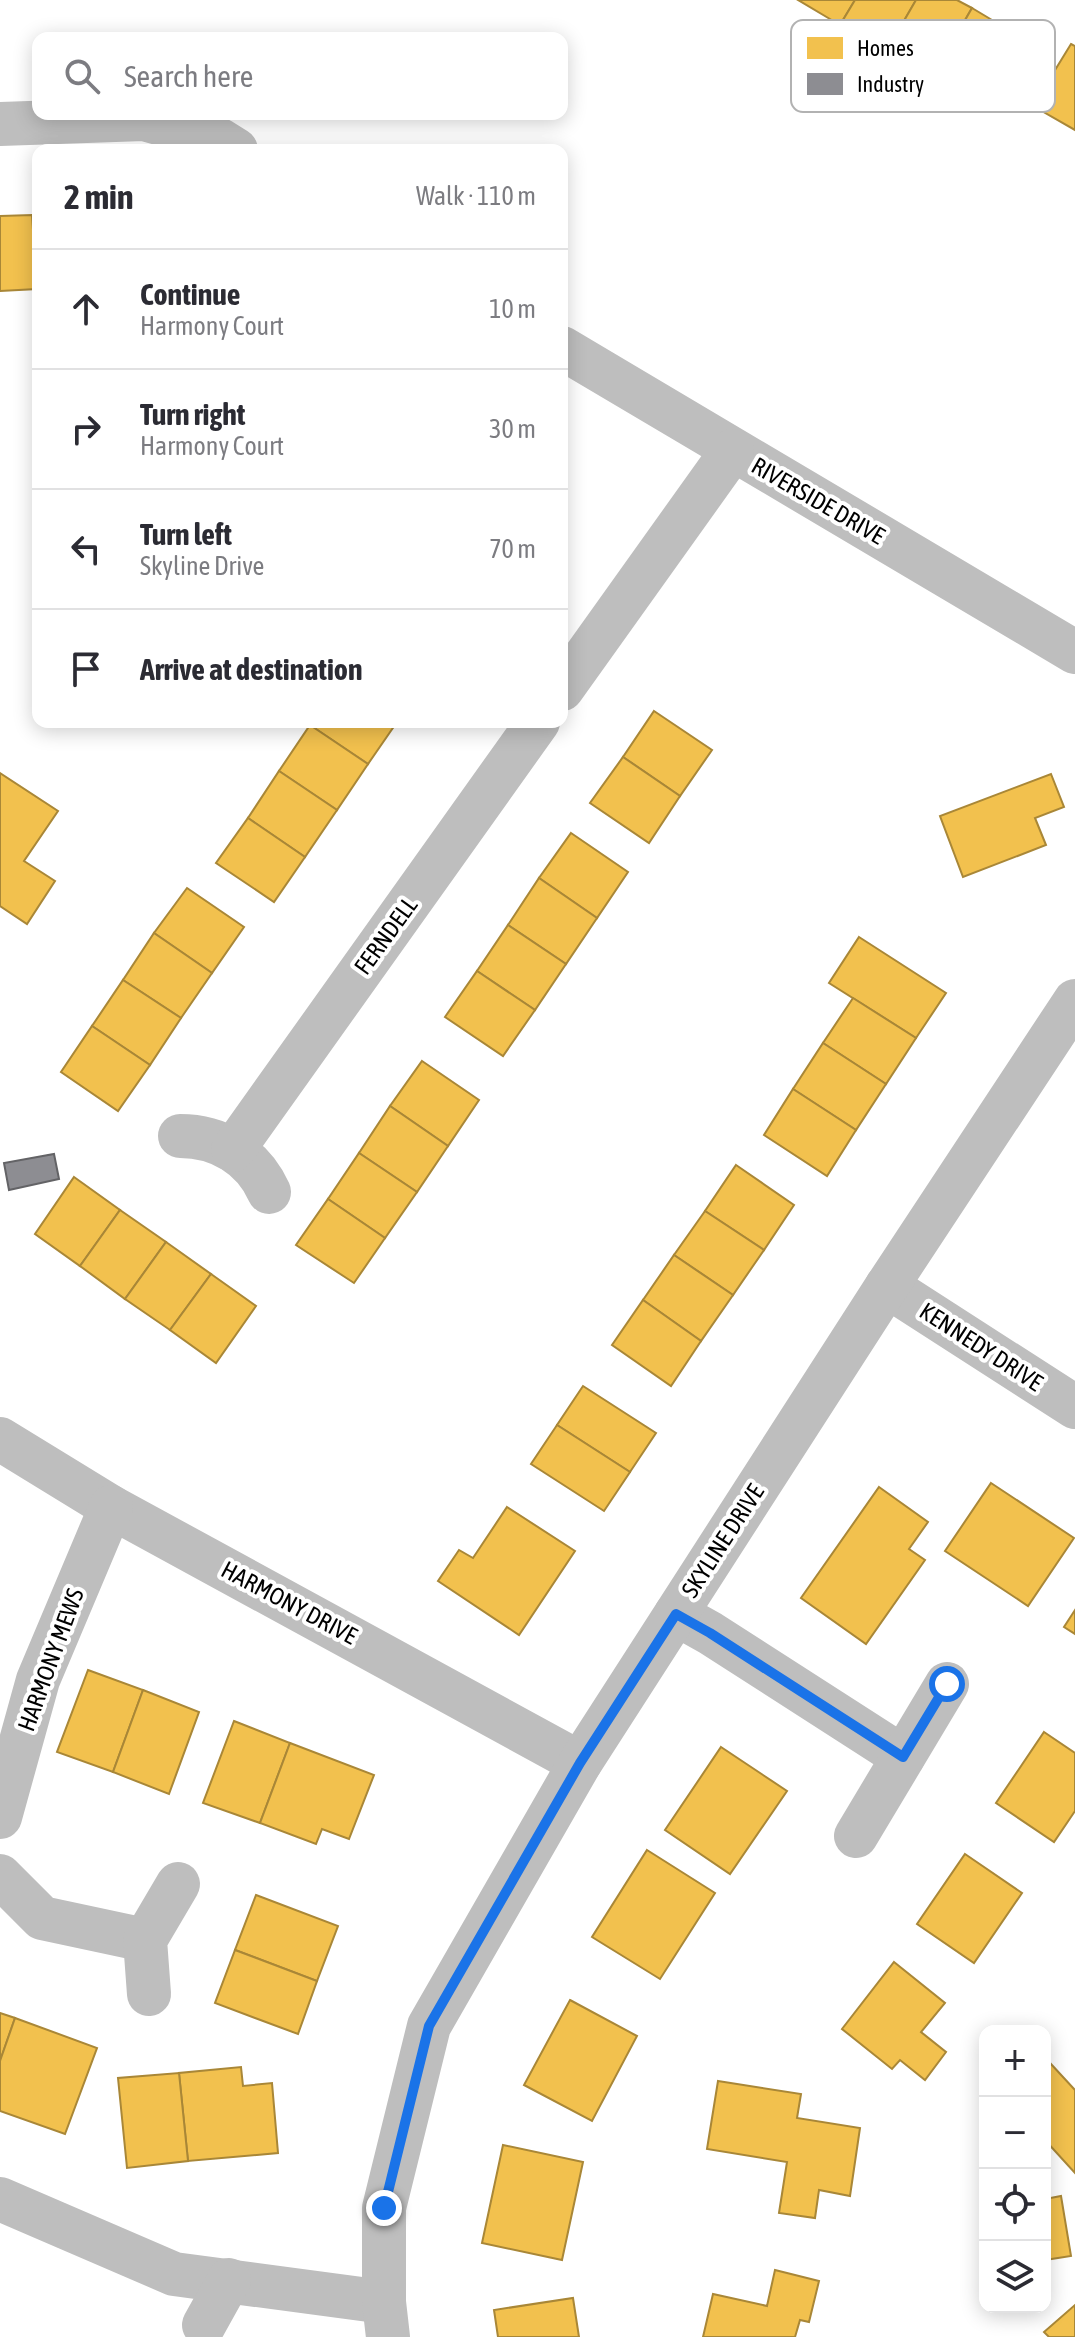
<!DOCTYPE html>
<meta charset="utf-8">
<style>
:root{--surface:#fff;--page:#f7f7f7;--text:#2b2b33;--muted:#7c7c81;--line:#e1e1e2}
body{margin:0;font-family:"Asap Condensed",sans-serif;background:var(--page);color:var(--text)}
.controls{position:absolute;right:24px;bottom:24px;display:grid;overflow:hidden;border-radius:16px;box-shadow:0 4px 20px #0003}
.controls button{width:72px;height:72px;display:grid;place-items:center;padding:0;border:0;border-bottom:2px solid var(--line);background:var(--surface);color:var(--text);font:40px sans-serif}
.stop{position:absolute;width:24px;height:24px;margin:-18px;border:6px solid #1a73e8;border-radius:50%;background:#fff}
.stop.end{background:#1a73e8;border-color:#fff;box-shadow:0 2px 8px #0008}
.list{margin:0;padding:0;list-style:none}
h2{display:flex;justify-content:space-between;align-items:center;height:104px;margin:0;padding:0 32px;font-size:34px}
h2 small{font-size:26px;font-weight:400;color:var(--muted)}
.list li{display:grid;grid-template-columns:52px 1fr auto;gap:24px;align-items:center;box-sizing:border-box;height:120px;padding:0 32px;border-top:2px solid var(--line)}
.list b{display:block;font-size:30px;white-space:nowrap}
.list p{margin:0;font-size:26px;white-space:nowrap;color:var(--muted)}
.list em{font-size:26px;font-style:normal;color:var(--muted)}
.icon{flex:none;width:44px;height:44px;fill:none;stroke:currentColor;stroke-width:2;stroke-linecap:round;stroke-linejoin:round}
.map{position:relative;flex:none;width:1075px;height:2337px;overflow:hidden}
.search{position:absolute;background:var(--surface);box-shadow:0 4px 20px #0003;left:32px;top:32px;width:536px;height:88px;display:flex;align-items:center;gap:20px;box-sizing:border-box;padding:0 28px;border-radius:16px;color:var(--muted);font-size:30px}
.panel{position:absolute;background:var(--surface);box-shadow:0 4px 20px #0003;left:32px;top:144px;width:536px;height:584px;border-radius:16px}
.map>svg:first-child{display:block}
</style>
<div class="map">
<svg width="1075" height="2337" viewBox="0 0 1075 2337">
<rect width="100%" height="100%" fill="#fff"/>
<g fill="#f2c14e" stroke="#a98737" stroke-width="2">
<path d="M 798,0 L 855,0 L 840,25 Z"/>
<path d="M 855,0 L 916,0 L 886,52 L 840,25 Z"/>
<path d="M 916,0 L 957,0 L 972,8 L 932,78 L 886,52 Z"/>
<path d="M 972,8 L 1017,35 L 977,105 L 932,78 Z"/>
<path d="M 1071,44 L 1075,46 L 1075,130 L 1033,106 Z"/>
<path d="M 38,214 L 38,288 L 37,289 L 32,215 Z"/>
<path d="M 32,215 L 37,289 L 0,291 L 0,216 Z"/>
<path d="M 654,711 L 712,750 L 680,796 L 623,757 Z"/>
<path d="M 312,722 L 397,722 L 368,764 L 310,725 Z"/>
<path d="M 310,725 L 368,764 L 337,810 L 279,771 Z"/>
<path d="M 623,757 L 680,796 L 649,843 L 590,803 Z"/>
<path d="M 279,771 L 337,810 L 305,857 L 248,818 Z"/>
<path d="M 0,773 L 58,811 L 24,861 L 55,881 L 27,924 L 0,906 Z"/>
<path d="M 1051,774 L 1064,807 L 1035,818 L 1046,845 L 963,877 L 940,816 Z"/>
<path d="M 248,818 L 305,857 L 274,902 L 216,863 Z"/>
<path d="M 571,833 L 628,872 L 597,918 L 539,878 Z"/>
<path d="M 539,878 L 597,918 L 566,964 L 508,925 Z"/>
<path d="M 187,888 L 244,927 L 212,973 L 154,933 Z"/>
<path d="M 508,925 L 566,964 L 535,1010 L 477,971 Z"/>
<path d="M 154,933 L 212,973 L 181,1018 L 123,980 Z"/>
<path d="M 859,937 L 946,993 L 916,1038 L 829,983 Z"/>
<path d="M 477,971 L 535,1010 L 503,1056 L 445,1017 Z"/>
<path d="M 123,980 L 181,1018 L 150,1065 L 92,1026 Z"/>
<path d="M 853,998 L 916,1038 L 886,1084 L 823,1043 Z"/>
<path d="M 92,1026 L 150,1065 L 118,1111 L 61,1072 Z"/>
<path d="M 823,1043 L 886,1084 L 856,1130 L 793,1089 Z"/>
<path d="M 422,1061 L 479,1100 L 448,1146 L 390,1106 Z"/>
<path d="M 793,1089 L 856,1130 L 827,1176 L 764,1135 Z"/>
<path d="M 390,1106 L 448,1146 L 417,1192 L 359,1153 Z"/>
<path d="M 359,1153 L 417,1192 L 385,1238 L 328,1199 Z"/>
<path d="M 736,1165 L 794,1205 L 764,1250 L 705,1211 Z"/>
<path d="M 74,1177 L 120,1210 L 80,1266 L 35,1234 Z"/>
<path d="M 328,1199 L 385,1238 L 354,1283 L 296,1245 Z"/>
<path d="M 120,1210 L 166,1242 L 125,1299 L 80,1266 Z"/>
<path d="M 705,1211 L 764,1250 L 733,1295 L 674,1255 Z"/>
<path d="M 166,1242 L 211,1274 L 170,1330 L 125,1299 Z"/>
<path d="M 674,1255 L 733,1295 L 701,1341 L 643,1300 Z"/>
<path d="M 211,1274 L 256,1306 L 216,1363 L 170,1330 Z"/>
<path d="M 643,1300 L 701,1341 L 671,1386 L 612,1345 Z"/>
<path d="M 583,1386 L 656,1433 L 630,1472 L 557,1425 Z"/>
<path d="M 557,1425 L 630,1472 L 604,1511 L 531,1464 Z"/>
<path d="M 991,1483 L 1074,1538 L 1028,1606 L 945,1551 Z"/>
<path d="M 879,1487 L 928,1522 L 909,1549 L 925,1560 L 866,1644 L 801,1598 Z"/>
<path d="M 507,1507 L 575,1551 L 519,1635 L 438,1581 L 459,1550 L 473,1558 Z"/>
<path d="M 1075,1610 L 1075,1634 L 1064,1627 Z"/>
<path d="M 88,1670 L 143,1690 L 113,1772 L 57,1752 Z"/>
<path d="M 143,1690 L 199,1712 L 169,1794 L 113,1772 Z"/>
<path d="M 234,1721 L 290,1743 L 260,1823 L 203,1803 Z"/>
<path d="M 1044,1732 L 1075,1753 L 1075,1811 L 1054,1842 L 996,1803 Z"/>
<path d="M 290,1743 L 374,1775 L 349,1839 L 322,1829 L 316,1844 L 260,1823 Z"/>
<path d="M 721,1747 L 787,1791 L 730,1874 L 665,1830 Z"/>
<path d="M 647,1850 L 715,1893 L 660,1979 L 592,1937 Z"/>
<path d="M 965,1854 L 1022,1893 L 974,1963 L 917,1924 Z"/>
<path d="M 256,1895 L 338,1926 L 317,1981 L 235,1950 Z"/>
<path d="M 235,1950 L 317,1981 L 298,2034 L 215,2003 Z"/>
<path d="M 894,1962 L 945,2003 L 921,2032 L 946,2052 L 925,2080 L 900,2060 L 892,2069 L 842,2029 Z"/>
<path d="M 570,2000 L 637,2036 L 592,2121 L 524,2085 Z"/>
<path d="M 0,2013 L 15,2018 L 0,2061 Z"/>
<path d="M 15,2018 L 97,2048 L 65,2134 L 0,2111 L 0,2061 Z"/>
<path d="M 1051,2064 L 1075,2090 L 1075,2173 L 1045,2140 L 1045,2069 Z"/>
<path d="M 241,2067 L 243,2086 L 272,2083 L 278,2153 L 188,2161 L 179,2073 Z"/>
<path d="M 179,2073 L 188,2161 L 127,2168 L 118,2078 Z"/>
<path d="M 718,2081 L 801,2094 L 797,2118 L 860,2128 L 850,2196 L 819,2190 L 815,2218 L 779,2213 L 787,2162 L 707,2149 Z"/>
<path d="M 503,2145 L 583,2162 L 562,2260 L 482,2243 Z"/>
<path d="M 1061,2196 L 1071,2256 L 1045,2260 L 1045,2199 Z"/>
<path d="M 775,2270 L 819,2281 L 809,2322 L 800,2320 L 795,2337 L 703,2337 L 713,2294 L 767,2306 Z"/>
<path d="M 573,2298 L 579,2337 L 498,2337 L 494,2310 Z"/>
<path d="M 1075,2305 L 1075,2337 L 1049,2337 L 1044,2332 Z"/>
</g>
<path fill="#8d8d92" stroke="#636366" stroke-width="2" d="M 54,1154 L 59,1179 L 9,1190 L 4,1163 Z"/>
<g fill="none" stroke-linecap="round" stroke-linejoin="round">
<g stroke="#bebebe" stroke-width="44">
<path d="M 0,124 L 144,119 L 220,140 L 236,150"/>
<path d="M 562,348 L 1075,652"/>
<path d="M 562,689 L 732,451"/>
<path d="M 180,1136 C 219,1136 253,1156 269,1192"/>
<path d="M 233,1150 L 538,722"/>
<path d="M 887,1286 L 1075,1407"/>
<path d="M 0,1439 L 111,1507 L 580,1763"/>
<path d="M 676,1614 L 710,1633 L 903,1757"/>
<path d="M 0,1817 L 38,1680 L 111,1507"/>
<path d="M 856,1836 L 947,1684"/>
<path d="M 0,1876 L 42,1918 L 145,1940"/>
<path d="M 149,1994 L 145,1940 L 178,1884"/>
<path d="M 0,2199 L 174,2274 L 384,2302"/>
<path d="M 204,2325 L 229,2280"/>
<path d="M 388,2337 L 384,2302 L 384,2208 L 429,2026 L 580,1763 L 887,1286 L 1075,1001"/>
</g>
</g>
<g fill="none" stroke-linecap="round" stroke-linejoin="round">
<path stroke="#1a73e8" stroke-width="10" d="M 384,2208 L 429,2026 L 580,1763 L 676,1614 L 710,1633 L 903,1757 L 947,1684"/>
</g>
<g text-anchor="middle" stroke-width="8" stroke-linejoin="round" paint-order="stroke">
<g font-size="24" fill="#000" stroke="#fff">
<text transform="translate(818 501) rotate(30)" y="8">RIVERSIDE DRIVE</text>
<text transform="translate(386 936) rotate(-54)" y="8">FERNDELL</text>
<text transform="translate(981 1347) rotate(33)" y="8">KENNEDY DRIVE</text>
<text transform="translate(723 1541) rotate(-57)" y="8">SKYLINE DRIVE</text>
<text transform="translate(289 1603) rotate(28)" y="8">HARMONY DRIVE</text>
<text transform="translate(51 1660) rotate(-70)" y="8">HARMONY MEWS</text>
</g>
</g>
<rect x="791" y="20" width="264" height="92" rx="12" fill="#fff" stroke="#b2b2b2" stroke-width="2"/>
<rect x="807" y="37" width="36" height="22" fill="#f2c14e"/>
<rect x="807" y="73" width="36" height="22" fill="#8d8d92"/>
<g font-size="22" fill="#000">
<text x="857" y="56">Homes</text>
<text x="857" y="92">Industry</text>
</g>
</svg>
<div class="controls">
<button>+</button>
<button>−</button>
<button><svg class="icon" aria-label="locate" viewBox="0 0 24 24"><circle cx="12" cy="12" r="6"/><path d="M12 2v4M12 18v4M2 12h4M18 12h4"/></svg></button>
<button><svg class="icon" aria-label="layers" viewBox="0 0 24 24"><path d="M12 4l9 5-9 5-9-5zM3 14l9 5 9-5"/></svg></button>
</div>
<div class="stop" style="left:947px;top:1684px"></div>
<div class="stop end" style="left:384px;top:2208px"></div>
<div class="search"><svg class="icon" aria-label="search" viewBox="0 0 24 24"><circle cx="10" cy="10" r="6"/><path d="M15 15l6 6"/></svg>Search here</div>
<section class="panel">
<h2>2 min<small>Walk · 110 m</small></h2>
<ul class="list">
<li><svg class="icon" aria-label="ahead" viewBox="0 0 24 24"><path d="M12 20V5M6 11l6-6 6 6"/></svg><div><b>Continue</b><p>Harmony Court</p></div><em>10 m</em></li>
<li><svg class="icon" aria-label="right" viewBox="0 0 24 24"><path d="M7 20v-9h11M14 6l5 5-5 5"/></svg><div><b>Turn right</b><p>Harmony Court</p></div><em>30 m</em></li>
<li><svg class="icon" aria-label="left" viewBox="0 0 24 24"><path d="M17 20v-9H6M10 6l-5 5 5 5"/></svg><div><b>Turn left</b><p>Skyline Drive</p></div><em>70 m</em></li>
<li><svg class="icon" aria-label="arrive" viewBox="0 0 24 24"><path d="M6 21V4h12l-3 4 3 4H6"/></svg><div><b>Arrive at destination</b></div></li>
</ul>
</section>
</div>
